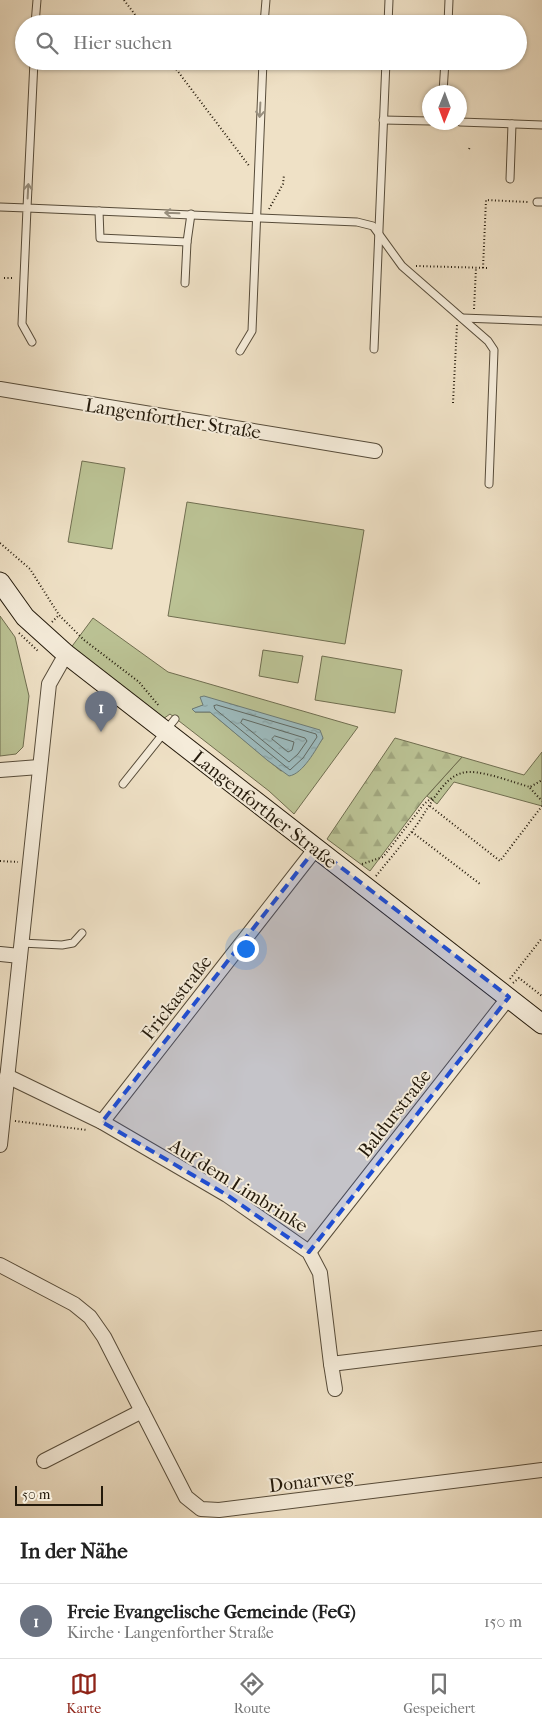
<!DOCTYPE html>
<html lang="de">
<meta charset="utf-8">
<style>
:root{--surface:#fff;--page:#f2f2f2;--text:#222;--muted:#767676;--line:#e0e0e0;--accent:#8f2418}
body{margin:0;font-family:"IM FELL French Canon",serif;background:var(--page);color:var(--text)}
.compass{position:absolute;left:422px;top:85px;width:45px;height:45px;border-radius:50%;background:var(--surface);box-shadow:0 1px 4px #0004;rotate:181deg}
.scale{position:absolute;left:15px;bottom:12px;width:88px;box-sizing:border-box;padding-left:5px;border:2px solid #241a0b;border-top:0;font-size:14px;line-height:18px;white-space:nowrap;color:#241a0b;-webkit-text-stroke:4px #f5ecda;paint-order:stroke}
.you{position:absolute;left:245px;top:948px;width:18px;height:18px;margin:-12px;border:4px solid #fff;border-radius:50%;background:#1a73e8;box-shadow:0 0 0 8px #1a73e833}
.badge{display:grid;place-items:center;width:32px;height:32px;border-radius:50%;background:var(--accent);color:#fff;font-size:16px;font-weight:700}
.pin{position:absolute;translate:-50% -41px;filter:drop-shadow(0 1px 2px #0008)}
.pin::after{content:'';position:absolute;top:26px;width:18px;height:15px;background:inherit;clip-path:polygon(0 0,100% 0,50% 100%)}
.list{margin:0;padding:0;list-style:none}
h2{display:flex;justify-content:space-between;align-items:center;height:65px;margin:0;padding:0 20px;font-size:21px}
h2 small{font-size:16px;font-weight:400;color:var(--muted)}
.list li{display:grid;grid-template-columns:32px 1fr auto;gap:15px;align-items:center;box-sizing:border-box;height:75px;padding:0 20px;border-top:1px solid var(--line)}
.list b{display:block;font-size:19px;white-space:nowrap}
.list p{margin:0;font-size:16px;white-space:nowrap;color:var(--muted)}
.list em{font-size:16px;font-style:normal;color:var(--muted)}
.icon{flex:none;width:28px;height:28px;fill:none;stroke:currentColor;stroke-width:2;stroke-linecap:round;stroke-linejoin:round}
.map{position:relative;flex:none;width:542px;height:1518px;overflow:hidden}
.search{position:absolute;background:var(--surface);box-shadow:0 1px 4px #0004;left:15px;right:15px;top:15px;height:55px;display:flex;align-items:center;gap:12px;box-sizing:border-box;padding:0 18px;border-radius:28px;color:var(--muted);font-size:19px}
.sheet{height:140px;background:var(--surface)}
nav{display:flex;justify-content:space-around;align-items:center;box-sizing:border-box;height:70px;border-top:1px solid var(--line);background:var(--surface);font-size:14px;color:var(--muted)}
nav a{display:grid;justify-items:center;gap:2px}
nav .on{color:var(--accent)}
.map>svg:first-child{display:block}
</style>
<div class="map">
<svg width="542" height="1518" viewBox="0 0 542 1518">
<defs>
<pattern id="forest-firs" width="22" height="20" patternUnits="userSpaceOnUse" patternTransform="scale(1.25)"><rect width="22" height="20" fill="#bbc294"/><path d="M5 1l3.5 6h-7zM16 11l3.5 6h-7z" fill="#a1a67e"/></pattern>
<pattern id="water-ripples" width="26" height="14" patternUnits="userSpaceOnUse" patternTransform="scale(1.25)"><rect width="26" height="14" fill="#9dbbbe"/><path d="M2 4q2-2 4 0t4 0M15 11q2-2 4 0t4 0" fill="none" stroke="#87a0a2"/></pattern>
</defs>
<rect width="100%" height="100%" fill="#efe1c6"/>
<filter id="stains"><feTurbulence type="fractalNoise" baseFrequency=".004" numOctaves="4"/><feColorMatrix values="0 0 0 0 .2 0 0 0 0 .09 0 0 0 0 .02 0 0 0 .5 -.17"/></filter>
<radialGradient id="worn" r=".72"><stop offset=".6" stop-color="#630" stop-opacity="0"/><stop offset="1" stop-color="#630" stop-opacity=".3"/></radialGradient>
<g fill="#bbc294" stroke="#706e50" fill-rule="evenodd">
<path d="M 82,461 L 125,468 L 112,549 L 68,542 Z"/>
<path d="M 187,502 L 364,530 L 345,644 L 168,616 Z"/>
<path d="M 0,616 L 15,637 L 29,696 L 23,747 L 16,754 L 0,756 Z"/>
<path d="M 93,618 L 168,672 L 358,727 L 294,814 L 269,791 L 170,714 L 163,719 L 70,649 ZM 204,705 L 323,738 L 307,761 L 281,771 L 210,712 L 195,712 L 193,709 Z"/>
<path d="M 263,650 L 303,656 L 298,683 L 259,676 Z"/>
<path d="M 322,656 L 402,670 L 395,713 L 315,700 Z"/>
<path d="M 542,752 L 542,806 L 454,782 L 437,804 L 427,796 L 462,757 L 524,775 Z"/>
</g>
<path fill="url(#forest-firs)" stroke="#706e50" d="M 395,738 L 462,757 L 424,799 L 370,871 L 327,839 Z"/>
<path fill="url(#water-ripples)" stroke="#6d7b76" d="M 204,696 L 320,730 L 323,738 C 316,749 303,774 289,776 L 267,760 L 210,712 L 195,712 L 192,709 L 203,705 L 200,697 Z"/>
<g fill="none" stroke-linecap="round" stroke-linejoin="round">
<g stroke="#606a64" stroke-width="1">
<path d="M 217,705 L 316,734 L 317,737 L 303,758 L 290,770 L 215,709 L 214,706 Z"/>
<path d="M 243,719 L 305,738 L 307,741 L 298,754 L 289,762 L 241,723 Z"/>
<path d="M 275,736 L 294,742 L 292,750 L 288,752 L 272,739 Z"/>
</g>
<defs>
<g id="lane">
<path d="M 35,24 L 37,0"/>
<path d="M 264,24 L 266,0"/>
<path d="M 388,24 L 389,0"/>
<path d="M 448,24 L 449,0"/>
<path d="M 34,61 L 27,208 L 357,222 L 373,226 L 402,266 L 488,341 L 494,350 L 489,484"/>
<path d="M 443,92 L 445,61"/>
<path d="M 383,120 L 430,121"/>
<path d="M 460,122 L 542,125"/>
<path d="M 510,179 L 512,124"/>
<path d="M 537,202 L 542,202"/>
<path d="M 0,207 L 27,208 L 22,324 L 32,342"/>
<path d="M 99,211 L 100,238 L 187,242 L 191,214"/>
<path d="M 185,283 L 187,242"/>
<path d="M 462,318 L 542,321"/>
<path d="M 374,349 L 386,61"/>
<path d="M 240,351 L 252,331 L 263,61"/>
<path d="M 123,784 L 175,719"/>
<path d="M 21,943 L 62,945 L 73,943 L 82,933"/>
</g>
<g id="street">
<path d="M 0,389 L 375,451"/>
<path d="M 0,770 L 39,767"/>
<path d="M 0,954 L 20,956"/>
<path d="M 7,1076 L 102,1122 L 227,1195 L 309,1252 L 320,1273 L 331,1364 L 542,1338"/>
<path d="M 102,1122 L 316,848"/>
<path d="M 0,1145 L 49,684 L 66,654"/>
<path d="M 309,1252 L 509,997"/>
<path d="M 0,1265 L 74,1304 L 90,1317 L 104,1337 L 186,1497 L 201,1509 L 219,1510 L 542,1470"/>
<path d="M 331,1364 L 335,1389"/>
<path d="M 44,1461 L 142,1411"/>
</g>
<path id="secondary" d="M 0,582 L 25,617 L 66,654 L 542,1024"/>
</defs>
<use href="#lane" stroke="#574c3a" stroke-width="9"/>
<use href="#street" stroke="#574c3a" stroke-width="16"/>
<use href="#secondary" stroke="#241a0b" stroke-width="21"/>
<g stroke="#241a0b" stroke-width="2" stroke-dasharray="1 2.5" stroke-linecap="butt">
<path d="M 124,0 L 142,24"/>
<path d="M 170,61 L 250,167"/>
<path d="M 469,149 L 470,147"/>
<path d="M 269,209 L 283,184 L 284,175"/>
<path d="M 416,266 L 489,268"/>
<path d="M 483,268 L 486,200 L 528,202"/>
<path d="M 4,278 L 14,278"/>
<path d="M 474,309 L 476,268"/>
<path d="M 453,403 L 457,325"/>
<path d="M 0,543 L 30,569 L 59,615 L 84,640 L 139,682 L 159,706"/>
<path d="M 52,622 L 59,615"/>
<path d="M 19,633 L 39,652"/>
<path d="M 530,788 L 542,801"/>
<path d="M 430,806 L 500,861 L 542,806"/>
<path d="M 412,832 L 480,884"/>
<path d="M 0,861 L 18,862"/>
<path d="M 362,864 L 383,857 L 424,804 L 433,797"/>
<path d="M 376,876 C 388,861 401,846 413,830 C 426,814 441,778 462,773 C 478,768 514,783 530,787 L 542,780"/>
<path d="M 510,979 L 542,938"/>
<path d="M 513,983 L 519,978 L 542,996"/>
<path d="M 15,1121 L 87,1130"/>
</g>
<use href="#lane" stroke="#f5ecda" stroke-width="7"/>
<use href="#street" stroke="#f5ecda" stroke-width="14"/>
<use href="#secondary" stroke="#f5ecda" stroke-width="19"/>
</g>
<defs><path id="oneway-shaft" d="M-6 0H5M1.5-3L5.5 0L1.5 3" fill="none" stroke-width="1.6" stroke-linecap="round" stroke-linejoin="round" transform="scale(1.25)"/></defs>
<g stroke="#978e7d">
<use href="#oneway-shaft" transform="translate(260 110) rotate(93)"/>
<use href="#oneway-shaft" transform="translate(28 191) rotate(-87)"/>
<use href="#oneway-shaft" transform="translate(172 213) rotate(-178)"/>
</g>
<path fill="#1d4ed8" fill-opacity="0.2" stroke="#1d4ed8" stroke-width="4" stroke-dasharray="10 6" stroke-linejoin="round" d="M 316,848 L 509,997 L 309,1252 L 227,1195 L 102,1122 Z"/>
<g text-anchor="middle" stroke-width="4" stroke-linejoin="round" paint-order="stroke">
<g font-size="19" fill="#241a0b" stroke="#f5ecda">
<text transform="translate(173 418) rotate(9)" y="7">Langenforther Straße</text>
<text transform="translate(265 809) rotate(38)" y="7">Langenforther Straße</text>
<text transform="translate(176 997) rotate(-52)" y="7">Frickastraße</text>
<text transform="translate(394 1113) rotate(-52)" y="7">Baldurstraße</text>
<text transform="translate(239 1185) rotate(32)" y="7">Auf dem Limbrinke</text>
<text transform="translate(311 1480) rotate(-7)" y="7">Donarweg</text>
</g>
</g>
<rect width="100%" height="100%" filter="url(#stains)"/>
<rect width="100%" height="100%" fill="url(#worn)"/>
</svg>
<svg class="compass" viewBox="-18 -18 36 36"><path d="M0-13l5 13h-10z" fill="#e53935"/><path d="M0 13l5-13h-10z" fill="#767676"/></svg>
<div class="scale">50 m</div>
<div class="you"></div>
<div class="pin badge" style="left:101px;top:732px;background:#6b7280">1</div>
<div class="search"><svg class="icon" aria-label="search" viewBox="0 0 24 24"><circle cx="10" cy="10" r="6"/><path d="M15 15l6 6"/></svg>Hier suchen</div>
</div>
<section class="sheet">
<h2>In der Nähe<small></small></h2>
<ul class="list">
<li><span class="badge" style="background:#6b7280">1</span><div><b>Freie Evangelische Gemeinde (FeG)</b><p>Kirche · Langenforther Straße</p></div><em>150 m</em></li>
</ul>
</section>
<nav>
<a class="on"><svg class="icon" aria-label="map" viewBox="0 0 24 24"><path d="M3 6l6-2 6 2 6-2v14l-6 2-6-2-6 2zM9 4v14M15 6v14"/></svg>Karte</a>
<a><svg class="icon" aria-label="directions" viewBox="0 0 24 24"><path d="M12 3l9 9-9 9-9-9zM9 14v-3h6M13 9l2 2-2 2"/></svg>Route</a>
<a><svg class="icon" aria-label="saved" viewBox="0 0 24 24"><path d="M7 4h10v16l-5-4-5 4z"/></svg>Gespeichert</a>
</nav>
